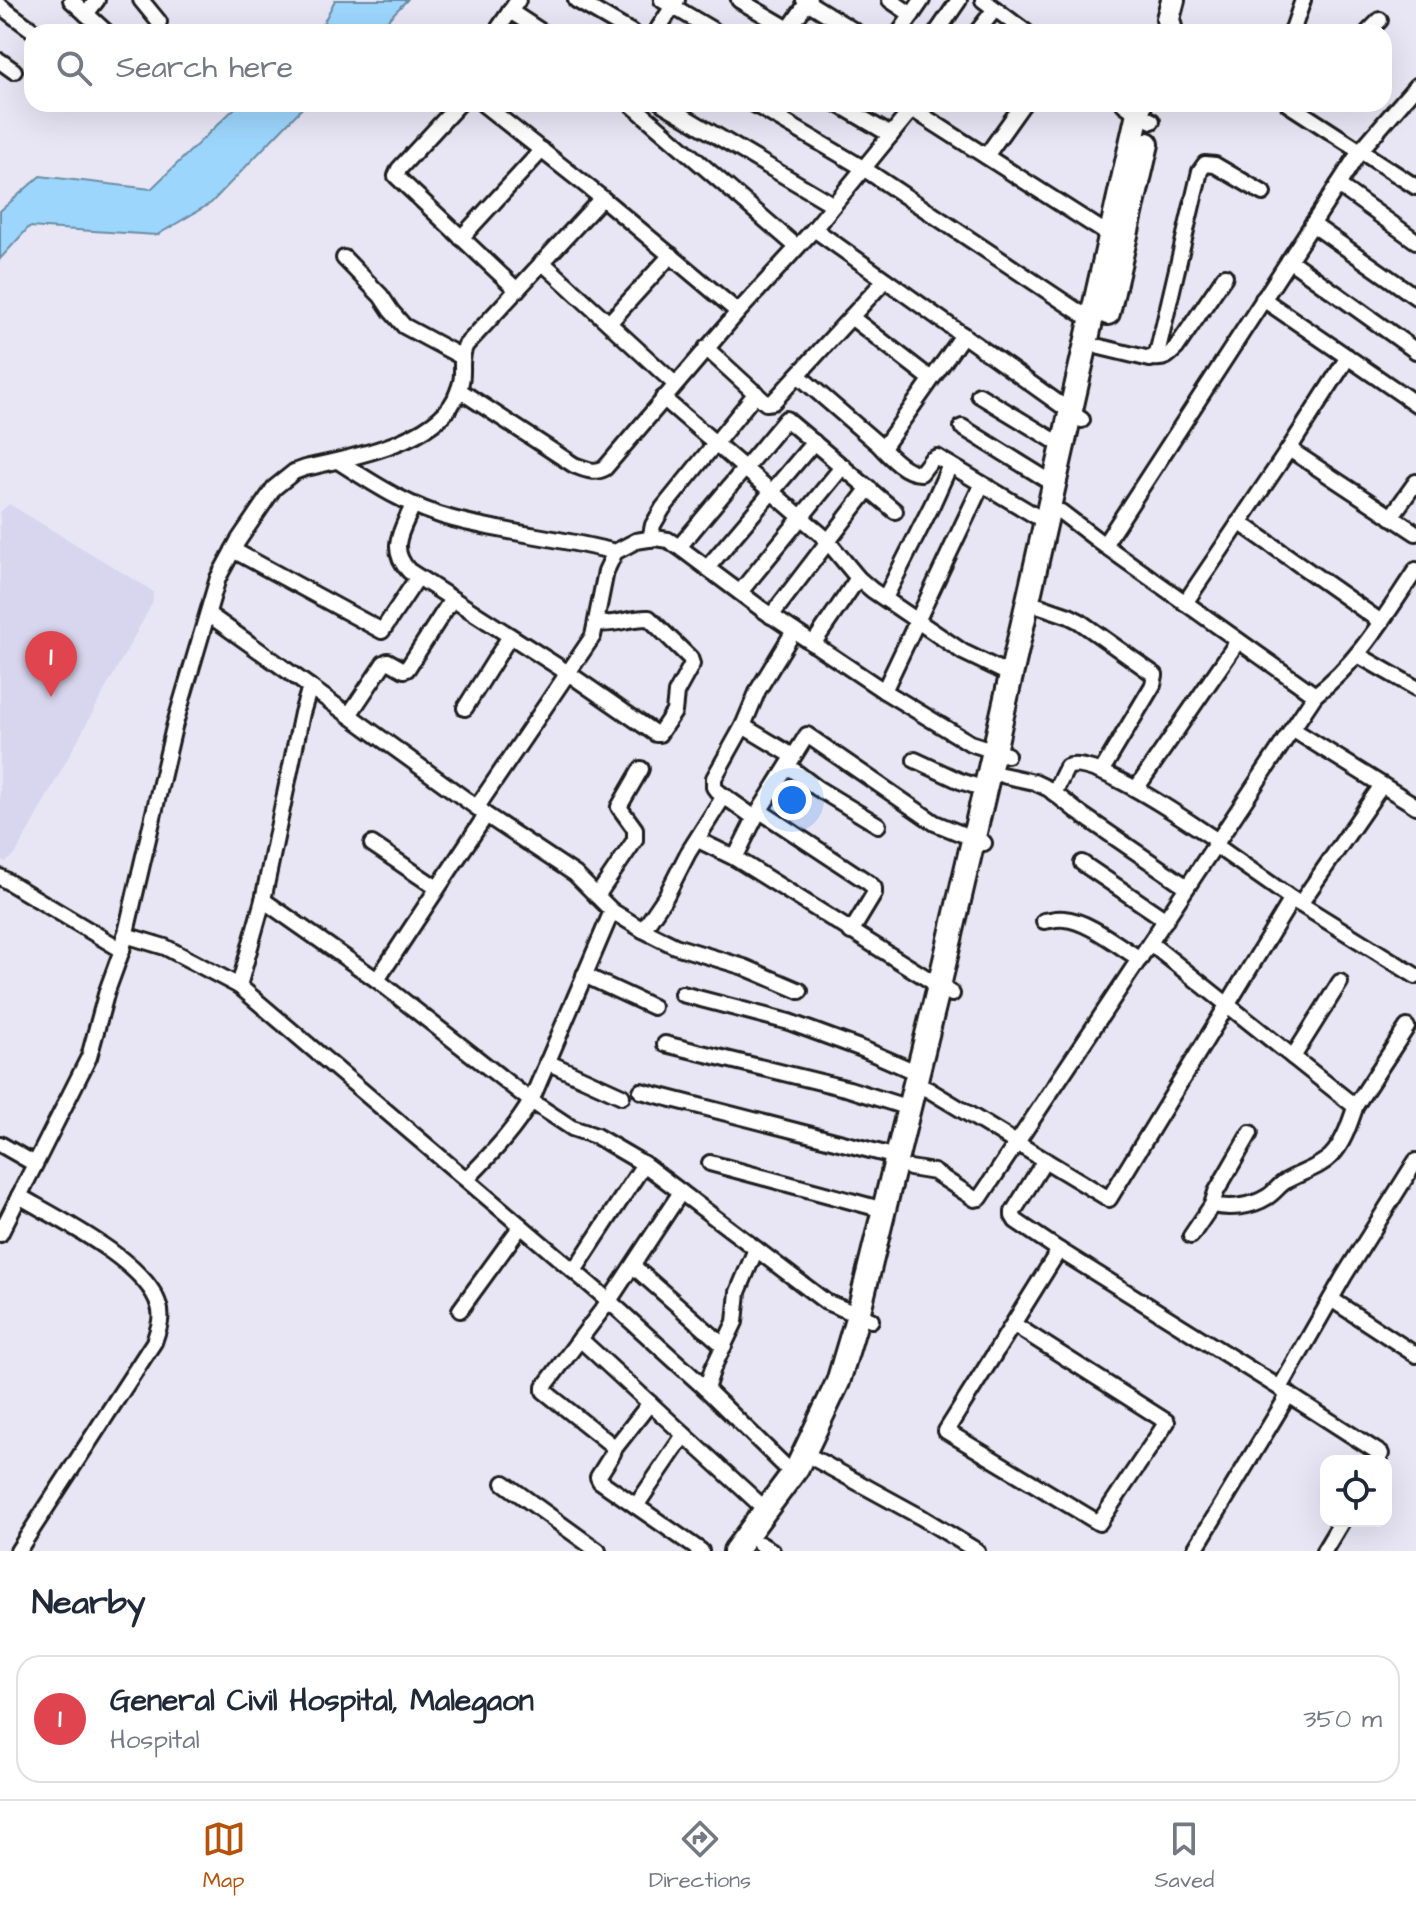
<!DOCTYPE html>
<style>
:root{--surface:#fff;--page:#f2f2f3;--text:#1f2937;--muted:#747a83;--line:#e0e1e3;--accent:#b45309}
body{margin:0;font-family:"Architects Daughter",sans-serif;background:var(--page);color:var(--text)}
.controls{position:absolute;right:24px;bottom:24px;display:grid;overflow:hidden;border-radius:16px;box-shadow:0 8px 32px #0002}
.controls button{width:72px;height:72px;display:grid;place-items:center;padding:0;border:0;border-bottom:2px solid var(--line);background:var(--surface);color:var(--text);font:40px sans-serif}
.you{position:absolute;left:792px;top:800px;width:28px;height:28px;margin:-20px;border:6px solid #fff;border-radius:50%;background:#1a73e8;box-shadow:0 0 0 12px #1a73e833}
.badge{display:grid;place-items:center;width:52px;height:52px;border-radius:50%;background:var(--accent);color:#fff;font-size:26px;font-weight:700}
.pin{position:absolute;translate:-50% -66px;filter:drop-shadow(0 2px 4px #0008)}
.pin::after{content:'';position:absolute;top:42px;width:28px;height:24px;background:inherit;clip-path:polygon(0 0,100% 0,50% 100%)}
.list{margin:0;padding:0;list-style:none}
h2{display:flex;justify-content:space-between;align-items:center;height:104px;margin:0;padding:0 32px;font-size:34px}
h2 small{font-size:26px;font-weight:400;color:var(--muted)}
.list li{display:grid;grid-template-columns:52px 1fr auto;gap:24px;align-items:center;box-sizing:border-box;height:128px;margin:0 16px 16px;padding:0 16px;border:2px solid var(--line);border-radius:24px}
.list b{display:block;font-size:30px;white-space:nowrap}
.list p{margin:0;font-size:26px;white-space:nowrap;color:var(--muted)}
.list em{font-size:26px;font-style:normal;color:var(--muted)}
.icon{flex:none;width:44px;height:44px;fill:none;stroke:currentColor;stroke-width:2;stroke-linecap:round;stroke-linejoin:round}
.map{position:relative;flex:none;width:1416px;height:1551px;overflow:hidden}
.search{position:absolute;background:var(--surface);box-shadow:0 8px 32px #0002;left:24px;right:24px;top:24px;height:88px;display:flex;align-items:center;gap:20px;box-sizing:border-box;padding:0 28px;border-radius:24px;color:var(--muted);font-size:30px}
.sheet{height:248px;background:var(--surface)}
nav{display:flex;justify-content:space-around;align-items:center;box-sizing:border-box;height:112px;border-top:2px solid var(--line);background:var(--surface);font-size:22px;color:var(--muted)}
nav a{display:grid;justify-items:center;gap:4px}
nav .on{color:var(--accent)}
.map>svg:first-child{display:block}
</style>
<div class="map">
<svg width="1416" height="1551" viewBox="0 0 1416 1551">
<rect width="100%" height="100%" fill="#e8e6f5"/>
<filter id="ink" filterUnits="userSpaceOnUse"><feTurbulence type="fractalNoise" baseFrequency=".0125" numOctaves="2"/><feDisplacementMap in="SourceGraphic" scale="16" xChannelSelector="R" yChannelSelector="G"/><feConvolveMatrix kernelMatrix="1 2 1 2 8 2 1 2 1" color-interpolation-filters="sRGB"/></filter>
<g filter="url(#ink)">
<path fill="#d8d5ee" d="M 9,504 L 145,586 L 153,592 L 153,602 L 15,855 L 6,862 L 0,860 L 0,512 Z"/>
<g fill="#9dd6fd" stroke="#698ca3" stroke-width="2">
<path d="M 335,0 L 407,0 L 376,32 L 314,32 L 324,22 Z"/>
<path d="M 239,104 L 306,104 L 211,203 L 157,235 L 29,227 L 0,259 L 0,211 L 40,176 L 151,189 Z"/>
</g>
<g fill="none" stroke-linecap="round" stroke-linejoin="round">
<defs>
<g id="minor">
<path d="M 71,0 L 106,32"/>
<path d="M 141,0 L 159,22"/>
<path d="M 576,0 L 631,32"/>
<path d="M 662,0 L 716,32"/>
<path d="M 739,0 L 794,32"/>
<path d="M 804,0 L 856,32"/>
<path d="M 890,0 L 912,15"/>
<path d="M 983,0 L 1026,32"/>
<path d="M 0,6 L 35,32"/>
<path d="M 510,11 L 542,32"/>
<path d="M 86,14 L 97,0"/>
<path d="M 789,29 L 809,0"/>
<path d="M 496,32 L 518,0"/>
<path d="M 656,32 L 677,0"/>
<path d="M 900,32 L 922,0"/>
<path d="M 937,32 L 959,0"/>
<path d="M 977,32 L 995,9"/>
<path d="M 1292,32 L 1303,0"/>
<path d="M 1368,32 L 1380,20"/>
<path d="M 0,61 L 14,71"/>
<path d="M 459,104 L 399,169 L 396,176 L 517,290"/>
<path d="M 483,104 L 602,198 L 738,312"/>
<path d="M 631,104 L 797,247"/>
<path d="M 663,104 L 832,204"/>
<path d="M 754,104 L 863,168 L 1091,320"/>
<path d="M 838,104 L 891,135"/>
<path d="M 1124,104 L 1138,114 L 1152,121"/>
<path d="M 1288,104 L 1416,187"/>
<path d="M 986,156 L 1023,104"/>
<path d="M 1338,185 L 1416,241"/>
<path d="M 1312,224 L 1416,297"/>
<path d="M 814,229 L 912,109 L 1114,238"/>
<path d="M 461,238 L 542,150"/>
<path d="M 344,258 L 381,296 L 391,311 L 404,326 L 462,357"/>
<path d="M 1289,260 L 1416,351"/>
<path d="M 542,262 L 675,384"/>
<path d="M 1263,299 L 1416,404"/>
<path d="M 851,317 L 931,379"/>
<path d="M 609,323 L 671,255"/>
<path d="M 1100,347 L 1150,359 L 1157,354 L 1200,171 L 1205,164 L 1215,165 L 1263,193"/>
<path d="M 706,348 L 766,403 L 773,402 L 885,280"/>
<path d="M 1154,358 C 1165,359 1168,356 1176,348 L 1225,276"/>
<path d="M 798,375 L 879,445 C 889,456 906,474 921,473 L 931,460 L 937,457 L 1046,522"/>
<path d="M 459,390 L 574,465 C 585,469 594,474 605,468 L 738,312 L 814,229 L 1082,420"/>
<path d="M 979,395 L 1063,446"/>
<path d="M 663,398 L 824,537 L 858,578 L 872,590 L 963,652 L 1011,675"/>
<path d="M 962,427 L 1054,484"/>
<path d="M 883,448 L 963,335"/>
<path d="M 1289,449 L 1416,533"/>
<path d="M 338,461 C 374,484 410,508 453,519 C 506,533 562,538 615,552"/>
<path d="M 413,505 C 403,529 387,548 409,571 L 568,673 L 656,734 L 659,734 L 674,712 L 676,693 L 692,664 L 690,658 L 649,618 C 631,617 614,626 596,623"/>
<path d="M 1061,512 L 1104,545 L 1315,695 C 1359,662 1386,614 1416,570"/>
<path d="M 1391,517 L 1416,482"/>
<path d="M 1239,522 L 1381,622"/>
<path d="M 650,539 L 653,525 L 663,508 L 756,393"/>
<path d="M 1104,545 L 1360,151 L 1416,86"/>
<path d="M 679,547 L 786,419 L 895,511"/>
<path d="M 233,550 L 382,631 L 418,577"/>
<path d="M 707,568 L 814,442"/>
<path d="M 740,592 L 843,466"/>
<path d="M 885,598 L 932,505 L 950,465"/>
<path d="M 1185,603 L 1289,449 L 1348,357"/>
<path d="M 1040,606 L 1069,616 L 1079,621 L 1155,675 L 1153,685 L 1101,772"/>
<path d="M 208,614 L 310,687"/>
<path d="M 771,616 L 869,488"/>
<path d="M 813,644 L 858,578"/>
<path d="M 1358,655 L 1416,688"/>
<path d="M 884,691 L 982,484"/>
<path d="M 465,708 L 510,636"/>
<path d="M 349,715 L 384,663 L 388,661 L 404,670 L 407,669 L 452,599"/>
<path d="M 743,726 L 793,756"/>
<path d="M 1292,729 L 1416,806"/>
<path d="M 915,760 L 960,781 L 985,789"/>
<path d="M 788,766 L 817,788 L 878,825"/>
<path d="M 1002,775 L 1034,782 L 1049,789 L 1078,812 L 1187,887"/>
<path d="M 1136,789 L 1238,641"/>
<path d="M 1054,793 L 1067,767 C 1095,755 1191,824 1218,841"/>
<path d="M 477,807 L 593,636 L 606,571 L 615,552 L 636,541 L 655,538 L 668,540 L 679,547 L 763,610 L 884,691 L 970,743 L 1007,755"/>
<path d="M 760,811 L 869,883 L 874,888 L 874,894 L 851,932"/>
<path d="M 755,818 L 717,791 L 714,787 L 714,778 L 743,726 L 758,690 L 794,631"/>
<path d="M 698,840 L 735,858"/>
<path d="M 372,844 L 437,888"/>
<path d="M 1082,863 L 1166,920"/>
<path d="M 0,877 L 122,950 L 107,991 L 89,1057 L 0,1234"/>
<path d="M 597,896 L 635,840 L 635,829 L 619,807 L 641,769"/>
<path d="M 1292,899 L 1416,976"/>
<path d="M 263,900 L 302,713 L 310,687 L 483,812"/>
<path d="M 1300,904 L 1382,785"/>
<path d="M 612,911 L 643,930 L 666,896 L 688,853 L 724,796"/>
<path d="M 1044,921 C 1051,920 1058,918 1064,919 C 1087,920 1120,947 1140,959"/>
<path d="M 643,930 L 675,946 L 744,967 L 800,991"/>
<path d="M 125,935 L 165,947 L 239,986 L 609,1301 L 706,1389 L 793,1474"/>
<path d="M 1150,943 L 1352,1104 L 1358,1102 L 1407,1027"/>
<path d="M 122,950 L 174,727 L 218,578 L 238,541 L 274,488 L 294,472 L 305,468 C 350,458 432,443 455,399 C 457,394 460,387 461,382 C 464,369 459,357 466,345 L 602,198"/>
<path d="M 584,975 L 653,1007"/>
<path d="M 377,980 L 486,815 L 575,874 L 612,911 L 531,1101 C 514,1131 490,1155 467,1179"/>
<path d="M 239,986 L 263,900 L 377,980 L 531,1101 L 572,1128 L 596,1136 L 644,1164 L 826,1302 L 871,1320"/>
<path d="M 682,994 L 789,1022 L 865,1050 L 918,1073"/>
<path d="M 952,994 L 735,858 L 755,818 L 807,735 L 935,823 L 984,843"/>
<path d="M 665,1044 L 849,1089 L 909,1108"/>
<path d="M 1293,1057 L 1340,982"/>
<path d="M 547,1062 L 622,1096"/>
<path d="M 915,1084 L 929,1090 L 1109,1199 L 1292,899 L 1215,845"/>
<path d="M 641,1091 L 897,1157"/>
<path d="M 0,1144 L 35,1164"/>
<path d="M 1045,1160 L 1013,1212 L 1013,1216 L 1016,1221 L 1059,1250"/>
<path d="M 710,1163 L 884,1210"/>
<path d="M 910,1168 L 934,1172 L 975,1199 L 980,1198 L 1315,695"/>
<path d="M 681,1192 L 609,1301 L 580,1339 L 766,1510"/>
<path d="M 1212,1205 L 1216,1192 L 1250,1133"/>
<path d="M 1191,1236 L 1212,1205 C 1230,1209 1251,1207 1267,1197 C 1274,1193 1279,1185 1286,1181 C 1301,1172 1319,1168 1331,1156 C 1344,1143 1350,1122 1356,1105"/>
<path d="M 633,1266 L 724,1346"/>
<path d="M 574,1271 L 644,1164"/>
<path d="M 1331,1299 L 1416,1355"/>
<path d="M 460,1310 L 521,1226"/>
<path d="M 1013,1324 L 1167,1422 L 1099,1523 L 946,1431 C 984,1371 1022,1310 1059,1250 L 1280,1388 L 1344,1276 L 1416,1161"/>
<path d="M 580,1339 L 544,1387 L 544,1391 L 613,1446 L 613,1453 L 598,1477 L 600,1481 L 701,1551"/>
<path d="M 706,1389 L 713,1368 L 735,1322 L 738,1292 L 756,1249"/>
<path d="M 1283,1391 L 1381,1454 L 1377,1461"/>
<path d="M 614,1449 L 650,1403"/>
<path d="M 815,1459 L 921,1517 L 977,1551"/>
<path d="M 504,1483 L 598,1551"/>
<path d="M 636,1506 L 684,1435"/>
<path d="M 760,1544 L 772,1551"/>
<path d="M 18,1551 L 154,1342 C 158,1330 163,1318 159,1306 C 147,1262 57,1218 19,1196"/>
<path d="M 1194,1551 L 1289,1394"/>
<path d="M 1324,1551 L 1342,1521"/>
</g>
<g id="trunk">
<path d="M 1171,32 L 1168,19 L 1173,0"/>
<path d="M 1108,313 L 1147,144"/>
<path d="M 735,1551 L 797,1468 L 838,1382 L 858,1315 L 939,986 L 994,751 L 1140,104"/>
</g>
</defs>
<use href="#minor" stroke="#1c1c1c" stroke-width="20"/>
<use href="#trunk" stroke="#1c1c1c" stroke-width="28"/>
<use href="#minor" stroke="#fff" stroke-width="14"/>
<use href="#trunk" stroke="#fff" stroke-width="22"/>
</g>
</g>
</svg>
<div class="controls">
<button><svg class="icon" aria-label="locate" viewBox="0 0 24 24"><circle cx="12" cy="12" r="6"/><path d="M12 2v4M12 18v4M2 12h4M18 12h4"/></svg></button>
</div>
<div class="you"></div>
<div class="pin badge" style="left:51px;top:697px;background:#e0444e">1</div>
<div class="search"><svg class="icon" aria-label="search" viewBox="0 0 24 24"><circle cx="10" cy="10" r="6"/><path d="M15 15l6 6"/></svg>Search here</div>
</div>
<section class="sheet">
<h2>Nearby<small></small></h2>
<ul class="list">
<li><span class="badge" style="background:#e0444e">1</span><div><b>General Civil Hospital, Malegaon</b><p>Hospital</p></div><em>350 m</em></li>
</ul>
</section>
<nav>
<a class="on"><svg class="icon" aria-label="map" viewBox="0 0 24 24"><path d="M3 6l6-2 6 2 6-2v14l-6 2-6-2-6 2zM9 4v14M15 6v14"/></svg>Map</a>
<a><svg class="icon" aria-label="directions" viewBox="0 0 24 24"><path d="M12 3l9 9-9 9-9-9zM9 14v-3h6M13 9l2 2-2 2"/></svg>Directions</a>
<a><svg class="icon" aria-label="saved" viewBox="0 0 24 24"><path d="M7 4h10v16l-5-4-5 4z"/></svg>Saved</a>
</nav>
